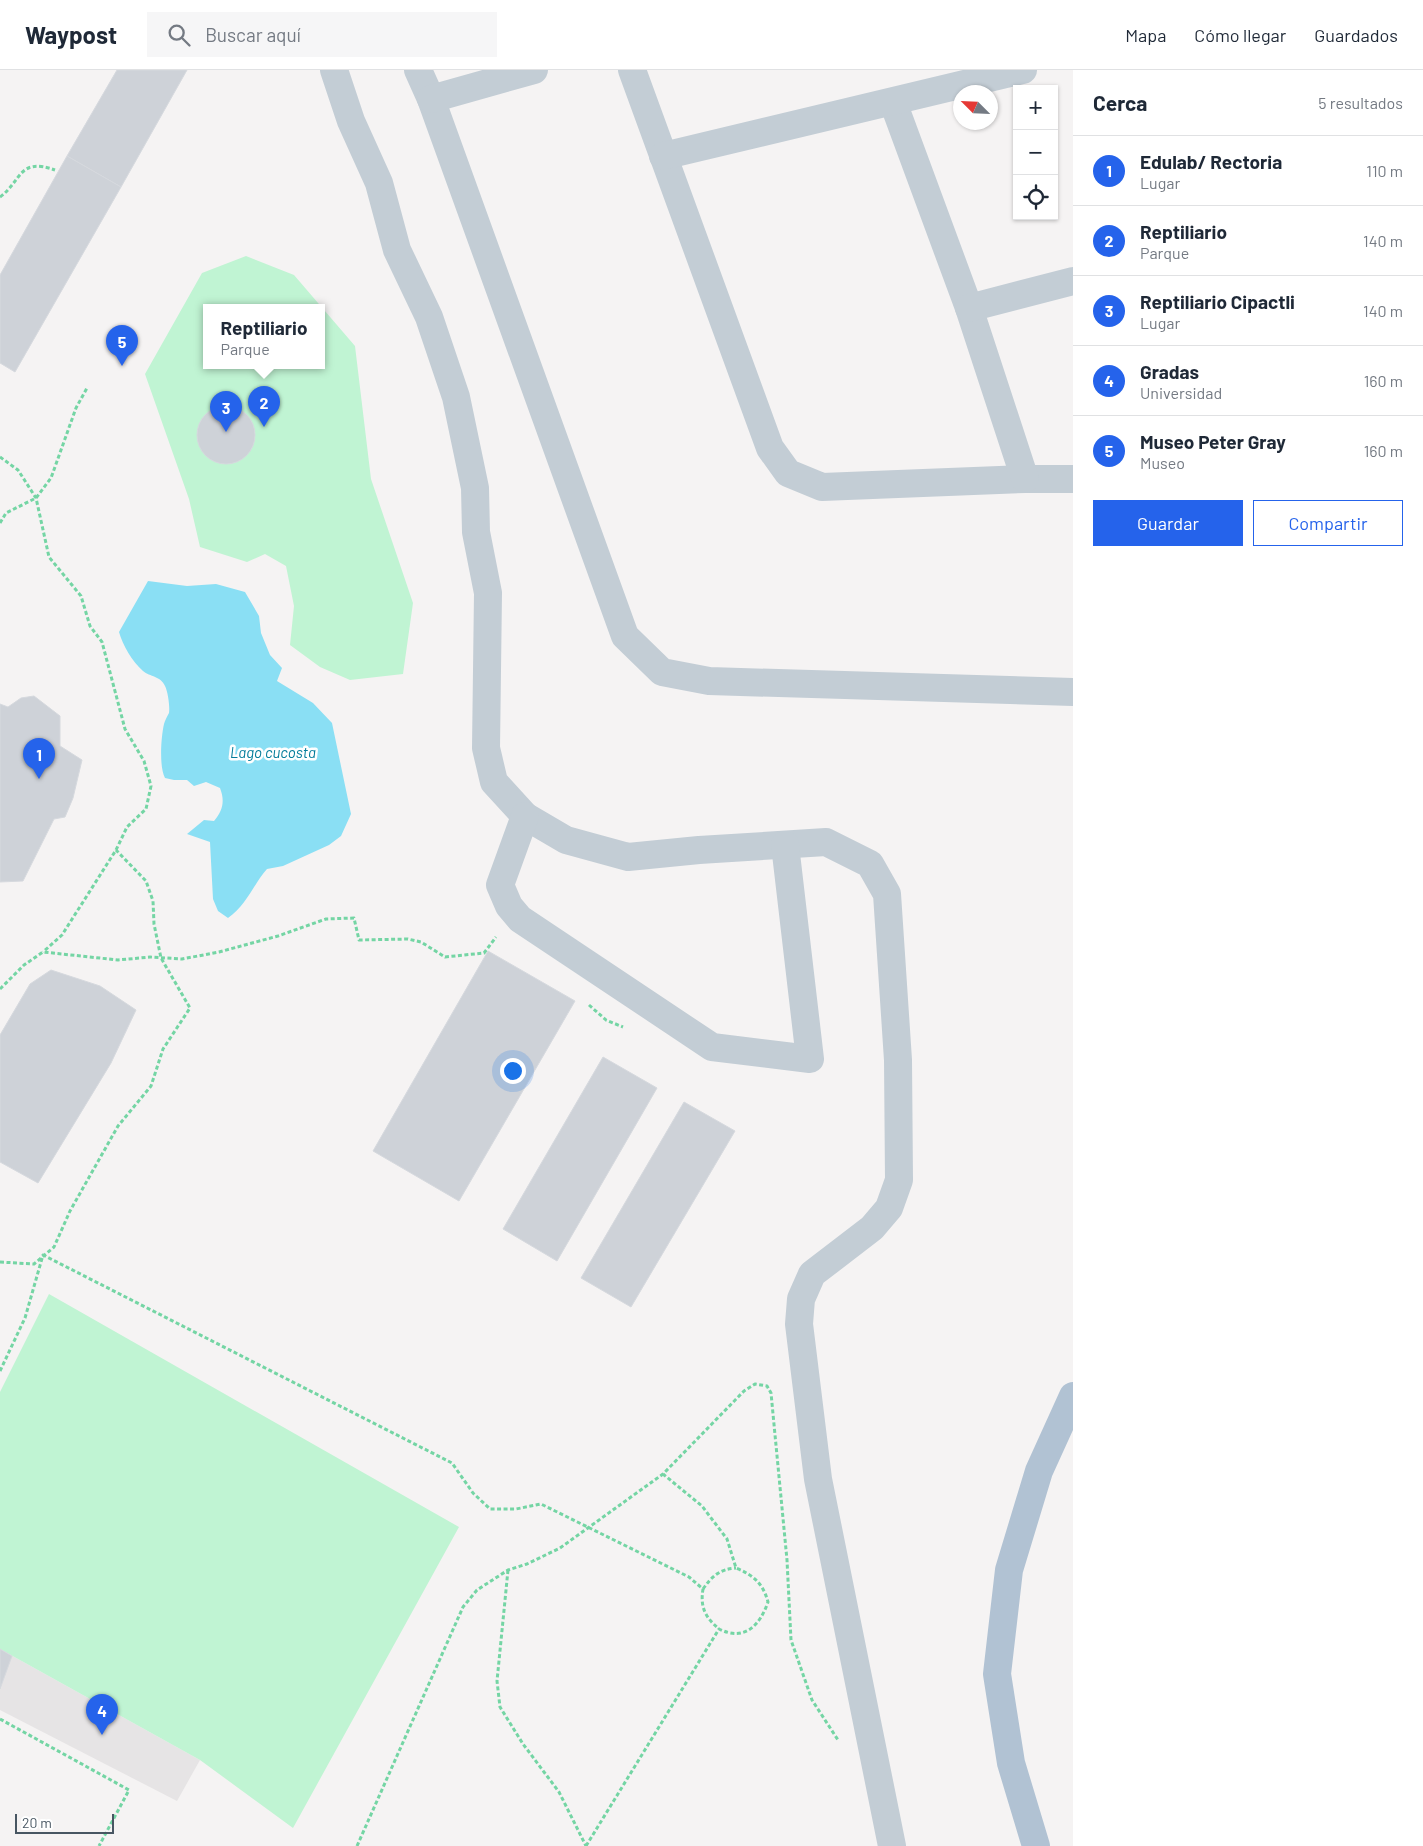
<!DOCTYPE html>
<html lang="es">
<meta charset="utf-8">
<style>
:root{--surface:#fff;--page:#f6f6f7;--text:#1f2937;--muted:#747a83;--line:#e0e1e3;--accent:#2563eb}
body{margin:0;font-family:Barlow,sans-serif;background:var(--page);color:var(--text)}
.controls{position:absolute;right:15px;top:15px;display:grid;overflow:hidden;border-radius:0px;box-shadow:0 1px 4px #0004}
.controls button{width:45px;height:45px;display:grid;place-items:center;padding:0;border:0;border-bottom:1px solid var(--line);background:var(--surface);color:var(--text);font:25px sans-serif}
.compass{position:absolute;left:953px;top:15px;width:45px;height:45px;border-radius:50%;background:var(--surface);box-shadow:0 1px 4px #0004;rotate:294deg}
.scale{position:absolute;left:15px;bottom:12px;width:99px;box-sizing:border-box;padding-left:5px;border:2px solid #485662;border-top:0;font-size:14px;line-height:18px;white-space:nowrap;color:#485662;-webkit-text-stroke:4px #fff;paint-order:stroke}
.you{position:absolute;left:512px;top:1000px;width:18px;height:18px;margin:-12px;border:4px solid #fff;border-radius:50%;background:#1a73e8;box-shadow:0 0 0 8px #1a73e833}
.badge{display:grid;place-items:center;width:32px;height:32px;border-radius:50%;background:var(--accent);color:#fff;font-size:16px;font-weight:700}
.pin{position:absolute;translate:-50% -41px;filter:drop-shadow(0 1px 2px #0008)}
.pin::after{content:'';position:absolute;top:26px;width:18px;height:15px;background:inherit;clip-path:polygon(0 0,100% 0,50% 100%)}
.popup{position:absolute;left:203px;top:234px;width:122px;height:65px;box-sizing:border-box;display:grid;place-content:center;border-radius:0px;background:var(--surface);filter:drop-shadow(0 1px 4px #0005);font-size:16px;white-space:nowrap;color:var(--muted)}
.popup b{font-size:19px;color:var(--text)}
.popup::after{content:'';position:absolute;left:50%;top:100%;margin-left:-10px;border:10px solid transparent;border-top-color:var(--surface)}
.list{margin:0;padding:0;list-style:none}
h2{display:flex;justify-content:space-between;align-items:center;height:65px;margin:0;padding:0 20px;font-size:21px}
h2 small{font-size:16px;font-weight:400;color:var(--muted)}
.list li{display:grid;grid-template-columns:32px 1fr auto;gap:15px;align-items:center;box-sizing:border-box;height:70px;padding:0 20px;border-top:1px solid var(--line)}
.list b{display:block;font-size:19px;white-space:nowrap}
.list p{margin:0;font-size:16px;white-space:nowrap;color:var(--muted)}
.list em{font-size:16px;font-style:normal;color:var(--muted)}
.actions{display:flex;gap:10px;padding:15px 20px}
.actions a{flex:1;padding:11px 0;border:1px solid var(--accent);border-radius:0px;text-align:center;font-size:18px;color:var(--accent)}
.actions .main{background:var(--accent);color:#fff}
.icon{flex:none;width:28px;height:28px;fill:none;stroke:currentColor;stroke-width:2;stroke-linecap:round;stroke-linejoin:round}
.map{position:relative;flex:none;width:1073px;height:1776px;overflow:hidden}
header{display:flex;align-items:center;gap:30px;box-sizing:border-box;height:70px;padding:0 25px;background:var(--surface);border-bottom:1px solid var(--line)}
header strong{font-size:24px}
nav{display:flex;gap:28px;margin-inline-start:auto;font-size:18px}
.search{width:350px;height:45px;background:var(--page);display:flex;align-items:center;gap:12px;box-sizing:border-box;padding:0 18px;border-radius:0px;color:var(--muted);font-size:19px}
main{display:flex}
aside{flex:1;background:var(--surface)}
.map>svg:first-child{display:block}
</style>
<header>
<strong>Waypost</strong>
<div class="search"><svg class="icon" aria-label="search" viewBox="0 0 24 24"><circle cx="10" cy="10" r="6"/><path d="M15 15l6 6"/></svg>Buscar aquí</div>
<nav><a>Mapa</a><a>Cómo llegar</a><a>Guardados</a></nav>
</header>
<main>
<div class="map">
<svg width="1073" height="1776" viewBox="0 0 1073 1776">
<rect width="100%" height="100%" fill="#f5f3f3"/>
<path fill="#e6e4e5" d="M 0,1579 L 200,1690 L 177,1731 L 0,1640 Z"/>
<g fill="#c0f4d3" fill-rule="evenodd">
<path d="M 246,186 L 294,205 L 355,276 L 371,409 L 413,533 L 403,604 L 350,610 L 320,597 L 290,575 L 294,536 L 286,496 L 265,484 L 247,492 L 200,477 L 189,429 L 145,304 L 202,203 ZM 206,238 L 322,238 L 322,296 L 206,296 Z"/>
<path d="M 49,1224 L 459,1457 L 293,1758 L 200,1690 L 0,1579 L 0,1322 Z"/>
</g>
<path fill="#8adff4" d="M 148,511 L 187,516 L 216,514 L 245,522 L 259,546 L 261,563 L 270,585 L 282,598 L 277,611 L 313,633 L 332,653 L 351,744 L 341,766 L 329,775 L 283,796 L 267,799 C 253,815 246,836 228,848 L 218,841 L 213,829 L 210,772 L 187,764 L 204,750 L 214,751 C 223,740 225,731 220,718 L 206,712 L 194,716 L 187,710 L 174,710 L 165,708 C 159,697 161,667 164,654 C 165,650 167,647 169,643 C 170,637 168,622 165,616 C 161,606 150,607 143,601 C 132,591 123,576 119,562 Z"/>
<g fill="#ced2d8" stroke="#d6d9de">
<path d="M 117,0 L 187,0 L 121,117 L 67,86 Z"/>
<path d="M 67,86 L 121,117 L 15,302 L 0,293 L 0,205 Z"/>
<circle cx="226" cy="365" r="29"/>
<path d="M 34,626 L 60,646 L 60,676 L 82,690 L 73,728 L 65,747 L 54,749 L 23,811 L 0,812 L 0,634 L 8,637 L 21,628 Z"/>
<path d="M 488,881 L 575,931 L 459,1131 L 373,1081 Z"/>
<path d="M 51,900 L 100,916 L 136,940 L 111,993 L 38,1113 L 0,1092 L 0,965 L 30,914 Z"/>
<path d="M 603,987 L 657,1018 L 557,1191 L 503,1159 Z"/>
<path d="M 684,1032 L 735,1061 L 631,1237 L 581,1208 Z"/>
<path d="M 0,1579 L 12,1586 L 0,1619 Z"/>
</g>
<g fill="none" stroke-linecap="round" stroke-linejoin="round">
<g stroke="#74d5a4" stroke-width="3" stroke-dasharray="4 2.5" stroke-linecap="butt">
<path d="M 0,127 C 22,111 18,87 55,100"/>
<path d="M 0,387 L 18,400 L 36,428 L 49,487 L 81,526 L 90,556 L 102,572 L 125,659 L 144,691 L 151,716 L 146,739 L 127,757 L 116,780 L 62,865 L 43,882"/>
<path d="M 0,453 L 6,443 L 36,428 L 51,408 L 76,338 L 87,318"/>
<path d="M 0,919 L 24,895 L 43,882 L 118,890 L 150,887 L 182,889 L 219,882 L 278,866 L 326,849 L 354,848 L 359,870 L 408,869 L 421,872 L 445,887 L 484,883 L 496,867"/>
<path d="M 589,935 L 606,950 L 623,957"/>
<path d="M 0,1192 L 34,1194 L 54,1177 L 70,1141 L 118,1056 L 151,1016 L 163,979 L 190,938 L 161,888 L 154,854 L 153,831 L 146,811 L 116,780"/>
<path d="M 0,1301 L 25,1248 L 43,1185 L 452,1393 L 473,1423 L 490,1439 L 516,1439 L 541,1434 L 689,1507 L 703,1519 C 700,1537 705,1547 719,1559"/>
<path d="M 508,1500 L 497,1611 L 500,1637 L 523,1674 L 559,1722 L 586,1776"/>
<path d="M 703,1519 C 712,1506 720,1499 736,1498"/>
<path d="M 0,1649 L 129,1720 L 99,1776"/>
<path d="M 357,1776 L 463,1537 L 477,1520 L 508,1500 L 527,1494 L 560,1478 L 663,1404 L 744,1321 L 755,1314 L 767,1316 L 771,1323 L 787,1490 L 791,1570 L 812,1630 L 838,1670"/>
<path d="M 586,1776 L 719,1559 C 745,1572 760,1555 768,1532 C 763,1513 753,1505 736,1498 L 727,1469 L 702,1436 L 663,1404"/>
</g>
<g stroke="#c3cdd5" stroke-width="28">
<path d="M 334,0 L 351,51 L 379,113 L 397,180 L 429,247 L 456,327 L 475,418 L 476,462 L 488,523 L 486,678 L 494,712 L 525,746 L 566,770 L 628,787 L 699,780 L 826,772 L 870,794 L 887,824 L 898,990 L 899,1110 L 889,1138 L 872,1158 L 812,1204 L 801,1229 L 799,1254 L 818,1409 L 892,1776"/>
<path d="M 418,0 L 431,29 L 625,566 L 662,602 L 709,611 L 1073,622"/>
<path d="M 632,0 L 770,378 L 788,403 L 822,417 L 1025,409 L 1073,409"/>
<path d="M 431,29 L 534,0"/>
<path d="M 893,32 L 969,238 L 1025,409"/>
<path d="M 663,86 L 1023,0"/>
<path d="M 969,238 L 1073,211"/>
<path d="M 525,746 L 500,815 L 509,836 L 520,849 L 712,977 L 810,989 L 785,775"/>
</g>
<path stroke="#b1c2d3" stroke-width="28" d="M 1036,1776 L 1011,1693 L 997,1604 L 1009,1500 L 1039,1401 L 1073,1326"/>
</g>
<g text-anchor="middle" stroke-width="5" stroke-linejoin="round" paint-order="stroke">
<g font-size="15" font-style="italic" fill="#047d9b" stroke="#fff">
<text x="273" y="688">Lago cucosta</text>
</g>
</g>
</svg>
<div class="controls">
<button>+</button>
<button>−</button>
<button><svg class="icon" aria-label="locate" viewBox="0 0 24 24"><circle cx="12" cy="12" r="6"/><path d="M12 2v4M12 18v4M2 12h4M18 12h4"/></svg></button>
</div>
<svg class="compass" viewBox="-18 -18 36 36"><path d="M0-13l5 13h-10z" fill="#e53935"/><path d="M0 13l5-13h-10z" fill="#747a83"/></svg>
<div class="scale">20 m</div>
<div class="you"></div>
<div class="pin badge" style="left:39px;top:709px">1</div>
<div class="pin badge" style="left:264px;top:357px">2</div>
<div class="popup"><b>Reptiliario</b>Parque</div>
<div class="pin badge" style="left:226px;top:362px">3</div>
<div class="pin badge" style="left:102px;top:1665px">4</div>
<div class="pin badge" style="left:122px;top:296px">5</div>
</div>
<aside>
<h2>Cerca<small>5 resultados</small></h2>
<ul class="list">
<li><span class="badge">1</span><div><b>Edulab/ Rectoria</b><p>Lugar</p></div><em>110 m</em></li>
<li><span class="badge">2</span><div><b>Reptiliario</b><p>Parque</p></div><em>140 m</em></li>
<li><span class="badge">3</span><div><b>Reptiliario Cipactli</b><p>Lugar</p></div><em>140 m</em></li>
<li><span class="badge">4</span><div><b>Gradas</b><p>Universidad</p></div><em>160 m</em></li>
<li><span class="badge">5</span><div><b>Museo Peter Gray</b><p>Museo</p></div><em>160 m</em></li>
</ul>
<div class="actions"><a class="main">Guardar</a><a>Compartir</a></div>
</aside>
</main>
